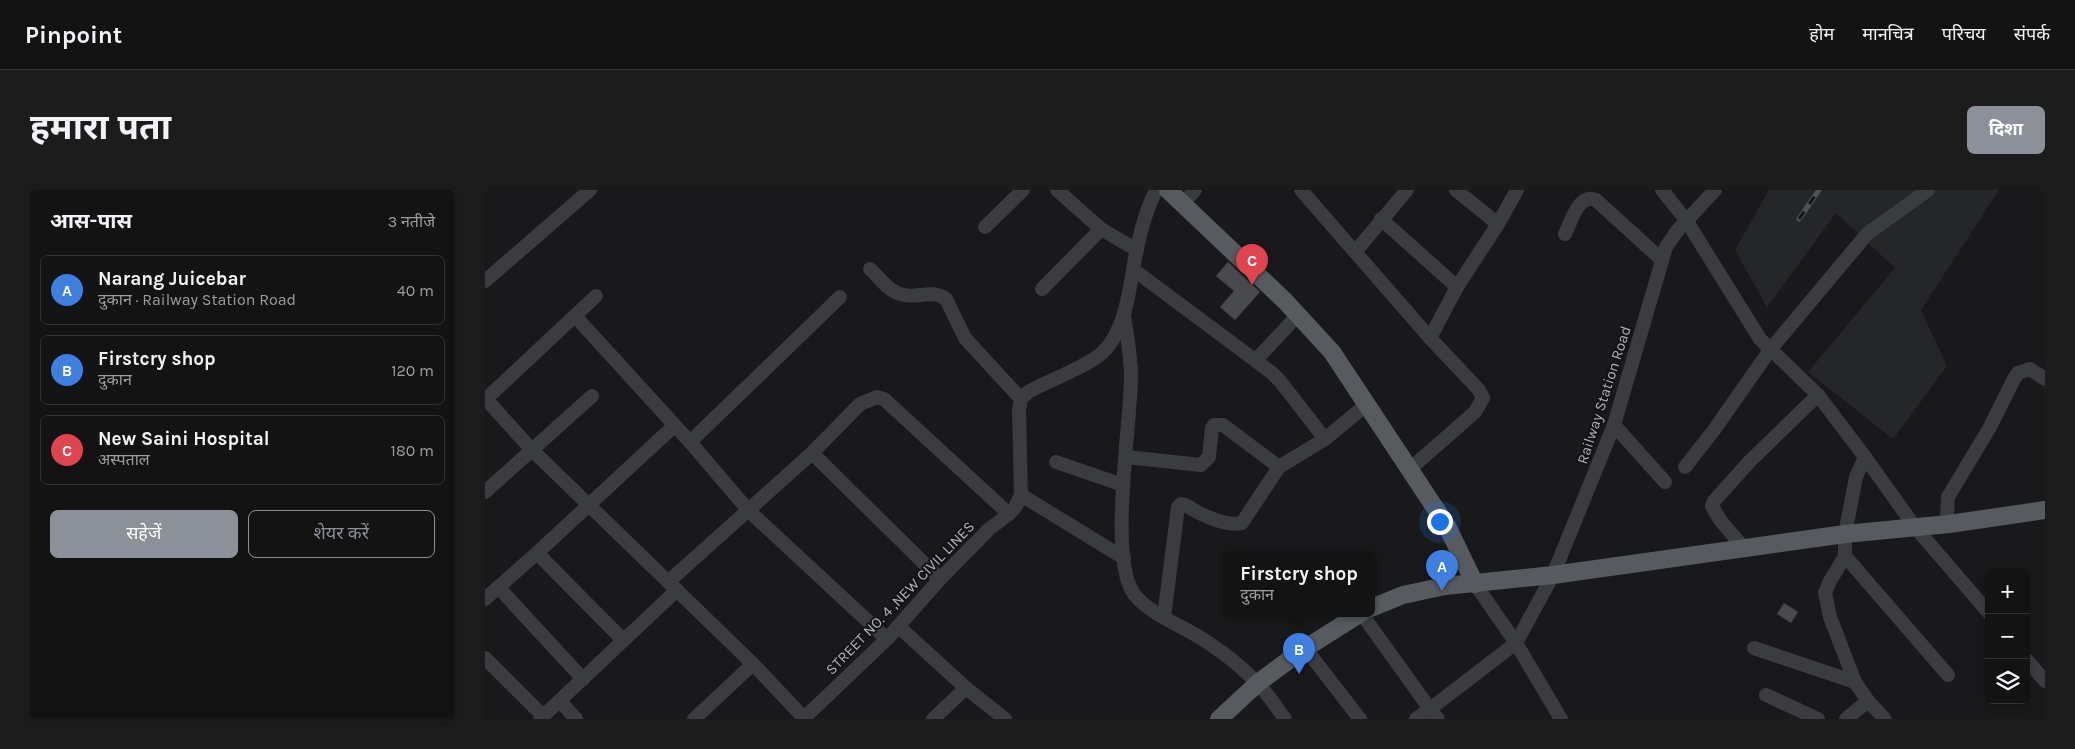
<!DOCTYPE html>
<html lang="hi">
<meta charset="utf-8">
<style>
:root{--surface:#131314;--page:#1c1c1d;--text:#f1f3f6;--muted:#9d9ea0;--line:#323234;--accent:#8c9099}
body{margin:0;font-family:Karla,"Noto Sans Devanagari",sans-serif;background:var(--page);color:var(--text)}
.controls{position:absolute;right:15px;bottom:15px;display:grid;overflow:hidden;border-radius:8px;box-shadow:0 2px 8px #0003}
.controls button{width:45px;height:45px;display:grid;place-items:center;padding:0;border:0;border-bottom:1px solid var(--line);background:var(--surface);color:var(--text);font:25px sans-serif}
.you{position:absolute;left:954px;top:331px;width:18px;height:18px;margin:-12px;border:4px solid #fff;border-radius:50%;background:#1a73e8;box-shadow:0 0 0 8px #1a73e833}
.badge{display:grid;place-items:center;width:32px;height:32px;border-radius:50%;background:var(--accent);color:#fff;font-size:16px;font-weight:700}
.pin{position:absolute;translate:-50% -41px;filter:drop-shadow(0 1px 2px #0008)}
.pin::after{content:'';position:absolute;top:26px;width:18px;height:15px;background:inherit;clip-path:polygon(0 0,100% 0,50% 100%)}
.popup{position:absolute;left:738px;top:362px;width:152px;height:65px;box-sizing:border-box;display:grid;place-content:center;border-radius:8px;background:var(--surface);filter:drop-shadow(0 1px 4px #0005);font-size:16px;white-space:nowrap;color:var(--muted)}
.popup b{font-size:19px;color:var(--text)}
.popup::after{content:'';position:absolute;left:50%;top:100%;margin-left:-10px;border:10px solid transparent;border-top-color:var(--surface)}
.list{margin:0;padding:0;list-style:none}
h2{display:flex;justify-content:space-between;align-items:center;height:65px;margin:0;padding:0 20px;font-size:21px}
h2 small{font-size:16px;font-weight:400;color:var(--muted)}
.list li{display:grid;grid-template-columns:32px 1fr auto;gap:15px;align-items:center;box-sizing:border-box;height:70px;margin:0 10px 10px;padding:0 10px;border:1px solid var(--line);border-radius:8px}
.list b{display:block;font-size:19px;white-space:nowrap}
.list p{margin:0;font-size:16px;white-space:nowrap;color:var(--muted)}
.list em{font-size:16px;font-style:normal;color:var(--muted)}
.actions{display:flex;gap:10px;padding:15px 20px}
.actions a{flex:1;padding:11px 0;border:1px solid var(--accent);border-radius:8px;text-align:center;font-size:18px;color:var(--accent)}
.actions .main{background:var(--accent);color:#fff}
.icon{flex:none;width:28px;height:28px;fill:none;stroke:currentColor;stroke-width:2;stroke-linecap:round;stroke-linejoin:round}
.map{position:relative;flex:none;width:1560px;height:529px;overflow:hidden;border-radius:8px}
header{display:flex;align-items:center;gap:30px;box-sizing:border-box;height:70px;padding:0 25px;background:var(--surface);border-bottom:1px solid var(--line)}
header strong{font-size:24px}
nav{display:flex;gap:28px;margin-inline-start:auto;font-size:18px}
.intro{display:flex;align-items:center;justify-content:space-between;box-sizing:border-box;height:120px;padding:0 30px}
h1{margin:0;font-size:35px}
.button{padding:12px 22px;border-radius:8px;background:var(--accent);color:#fff;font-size:18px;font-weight:700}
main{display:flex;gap:30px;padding:0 30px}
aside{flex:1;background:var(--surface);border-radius:8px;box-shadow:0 2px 8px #0003}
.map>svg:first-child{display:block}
</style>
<header>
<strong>Pinpoint</strong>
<nav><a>होम</a><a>मानचित्र</a><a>परिचय</a><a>संपर्क</a></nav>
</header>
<div class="intro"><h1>हमारा पता</h1><a class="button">दिशा</a></div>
<main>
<aside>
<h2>आस-पास<small>3 नतीजे</small></h2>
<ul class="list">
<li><span class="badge" style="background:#3f7fe0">A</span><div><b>Narang Juicebar</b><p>दुकान · Railway Station Road</p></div><em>40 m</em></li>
<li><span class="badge" style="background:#3f7fe0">B</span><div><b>Firstcry shop</b><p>दुकान</p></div><em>120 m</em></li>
<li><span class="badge" style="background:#e0444e">C</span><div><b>New Saini Hospital</b><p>अस्पताल</p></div><em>180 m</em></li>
</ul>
<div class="actions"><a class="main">सहेजें</a><a>शेयर करें</a></div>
</aside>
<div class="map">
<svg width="1560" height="529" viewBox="0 0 1560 529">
<rect width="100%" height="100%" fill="#19191b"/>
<path fill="#252628" d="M 1284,0 L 1514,0 L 1436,120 L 1462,176 L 1408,249 L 1323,182 L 1410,78 L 1351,23 L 1282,117 L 1250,60 Z"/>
<g fill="#484a4d" stroke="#333437">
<path d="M 743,72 L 775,102 L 750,130 L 735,117 L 749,101 L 731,86 Z"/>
<path d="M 1299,413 L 1313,422 L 1306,433 L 1292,424 Z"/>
</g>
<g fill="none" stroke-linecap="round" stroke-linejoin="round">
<g stroke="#3a3c3f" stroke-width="14">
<path d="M 572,0 L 616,39 L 652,60"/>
<path d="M 816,0 L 870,62"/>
<path d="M 922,0 L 870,62 L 945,148 L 994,200 L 998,208 L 990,222 L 925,279"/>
<path d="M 971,0 L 1013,34"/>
<path d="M 1177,0 L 1201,30 L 1275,149 L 1333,205 L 1380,267 L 1430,337 L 1504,423"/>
<path d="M 697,15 L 710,0"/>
<path d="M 896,29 L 972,97"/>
<path d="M 500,37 L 538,0"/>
<path d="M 1080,44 C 1086,32 1093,3 1111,10 L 1177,70"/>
<path d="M 385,79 C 394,87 403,101 415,104 C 431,110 446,98 461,109 L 480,148 L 536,209"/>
<path d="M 649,80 L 787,183 L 795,191 L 840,249"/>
<path d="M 0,91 L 105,0"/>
<path d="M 557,99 L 616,39"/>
<path d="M 90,126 L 205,252 L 264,321 L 402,449"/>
<path d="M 639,126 C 642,146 646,166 646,186 C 646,235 623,368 649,404 C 665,425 701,437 722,452 C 739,463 758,478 772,493 C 783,503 791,517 800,529"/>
<path d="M 945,148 L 972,97 L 1013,34 L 1032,0"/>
<path d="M 771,170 L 812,126"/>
<path d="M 0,208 L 47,260 L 268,474 L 319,528 L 402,449 L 455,389 L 504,339 L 524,324 L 531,316 L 536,305 L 534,220 L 536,209 L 543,202 C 564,190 600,178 617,163 C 643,139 645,90 652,58 C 656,39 662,18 671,0"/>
<path d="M 1,209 L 111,106"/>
<path d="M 1129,235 L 1180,292"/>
<path d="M 205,252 L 355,107"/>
<path d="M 327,263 L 455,389"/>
<path d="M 641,267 L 716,275 L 724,267 L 727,238 L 729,235 L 738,235 L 794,277"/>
<path d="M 1380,267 L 1371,287 L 1360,344 L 1360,366 L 1345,391 L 1340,403 L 1345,427 L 1370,492 L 1383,511 L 1400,529"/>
<path d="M 571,272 L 638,295"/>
<path d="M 1200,277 L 1229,240 L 1285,160 L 1382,44 L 1443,0"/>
<path d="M 0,302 L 107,206"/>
<path d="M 536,305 L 639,368"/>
<path d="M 1464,334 L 1462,324 L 1463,307 L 1505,237 L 1529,189 L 1533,183 L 1545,179 L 1560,189"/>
<path d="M 1259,358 L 1235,330 L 1227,316 L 1229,311 L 1265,271 L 1333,205"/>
<path d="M 52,363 L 138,450"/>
<path d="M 1360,366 L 1463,485"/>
<path d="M 183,392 L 327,263 L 375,214 L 392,207 L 399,209 L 524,324"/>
<path d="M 990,394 L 1031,453 L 1076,529"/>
<path d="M 13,397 L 98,489"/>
<path d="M 0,409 L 52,363 L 189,236"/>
<path d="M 876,423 L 945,519 L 931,529"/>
<path d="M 679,427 L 693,317 L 696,314 C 703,315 708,320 714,323 C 727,329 743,336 757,333 L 794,277 L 840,249 L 881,215"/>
<path d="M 413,436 L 481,498 L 520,529"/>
<path d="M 820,458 L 875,529"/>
<path d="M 1269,458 L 1370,492"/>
<path d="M 0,468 L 58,526"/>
<path d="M 1541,469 L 1560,491"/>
<path d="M 1281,505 L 1333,529"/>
<path d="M 75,511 L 91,529"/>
<path d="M 55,529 L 192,400"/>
<path d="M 209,529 L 268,474"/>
<path d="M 448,529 L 481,498"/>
<path d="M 953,529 L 945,519 L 1031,453 L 1068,385 L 1129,235 L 1181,57 L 1192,41 L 1230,0"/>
<path d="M 1361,529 L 1383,511"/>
</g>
<g stroke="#575a5e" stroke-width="18">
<path d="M 683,0 L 800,111 L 847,162 L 962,336 L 990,394"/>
<path d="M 886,418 L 918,405 L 960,396 L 1068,385 L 1360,344 L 1464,334 L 1560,320"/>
<path d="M 734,529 L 773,493 L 816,461 L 876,423"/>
</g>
<defs>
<path id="rail" d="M 1314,29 L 1334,0"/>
</defs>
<use href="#rail" stroke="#505356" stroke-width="5"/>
<use href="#rail" stroke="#141416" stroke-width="3" stroke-dasharray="9" stroke-linecap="butt"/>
</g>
<g text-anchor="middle" stroke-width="4" stroke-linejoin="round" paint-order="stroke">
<g font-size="15" fill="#adb3b9" stroke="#141416">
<text transform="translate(1119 205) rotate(-72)" y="5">Railway Station Road</text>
<text transform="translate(415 408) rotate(-46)" y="5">STREET NO. 4 ,NEW CIVIL LINES</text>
</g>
</g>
</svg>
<div class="controls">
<button>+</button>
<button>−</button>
<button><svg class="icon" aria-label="layers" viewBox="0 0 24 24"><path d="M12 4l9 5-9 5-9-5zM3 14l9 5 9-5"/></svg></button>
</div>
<div class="you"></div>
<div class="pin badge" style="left:957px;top:401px;background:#3f7fe0">A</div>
<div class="pin badge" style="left:814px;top:484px;background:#3f7fe0">B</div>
<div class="popup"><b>Firstcry shop</b>दुकान</div>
<div class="pin badge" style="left:767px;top:95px;background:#e0444e">C</div>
</div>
</main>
